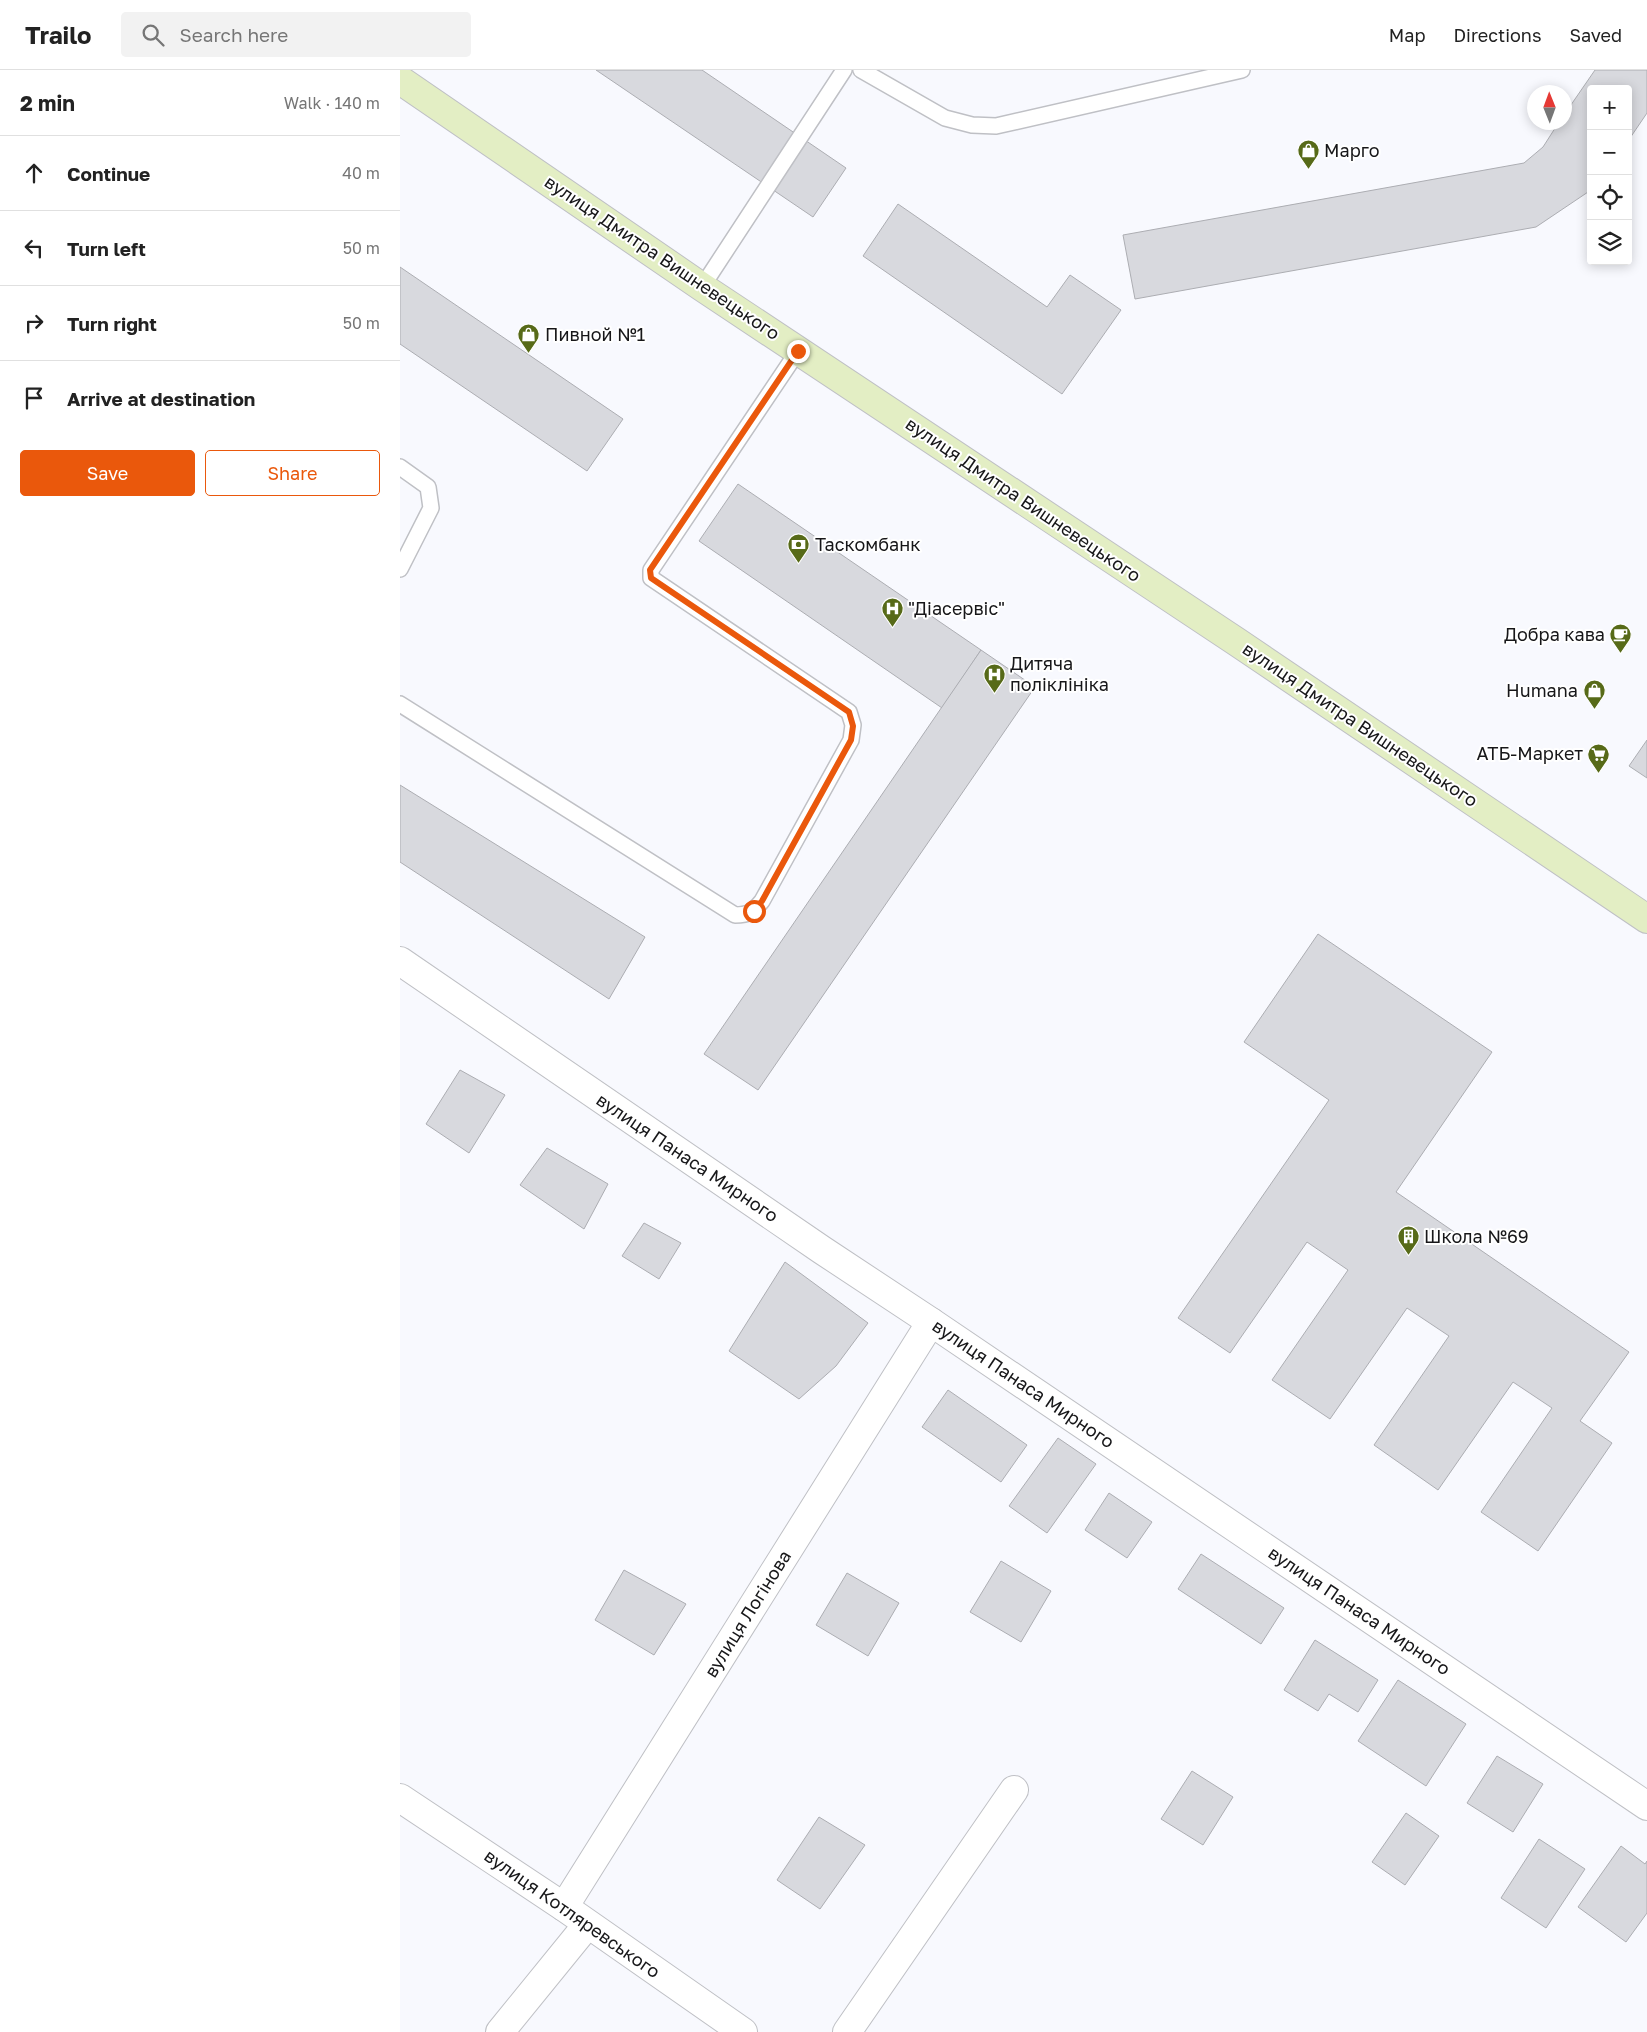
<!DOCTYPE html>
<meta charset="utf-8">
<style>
:root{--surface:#fff;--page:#f2f2f2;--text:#222;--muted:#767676;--line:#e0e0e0;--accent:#ea580c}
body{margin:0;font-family:"Golos Text",sans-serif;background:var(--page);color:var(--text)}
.controls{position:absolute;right:15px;top:15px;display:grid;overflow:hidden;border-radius:5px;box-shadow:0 2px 12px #0003}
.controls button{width:45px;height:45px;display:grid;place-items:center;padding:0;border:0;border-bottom:1px solid var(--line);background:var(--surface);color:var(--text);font:25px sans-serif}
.compass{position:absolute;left:1127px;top:15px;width:45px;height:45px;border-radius:50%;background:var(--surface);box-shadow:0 2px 12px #0003;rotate:359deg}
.stop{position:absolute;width:15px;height:15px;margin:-11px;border:4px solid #ea580c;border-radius:50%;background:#fff}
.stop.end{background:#ea580c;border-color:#fff;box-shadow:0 1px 5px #0008}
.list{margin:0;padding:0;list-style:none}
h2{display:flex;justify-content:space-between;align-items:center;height:65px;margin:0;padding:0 20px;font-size:21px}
h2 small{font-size:16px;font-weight:400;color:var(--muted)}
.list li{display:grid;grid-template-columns:32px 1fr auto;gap:15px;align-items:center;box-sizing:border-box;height:75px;padding:0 20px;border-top:1px solid var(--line)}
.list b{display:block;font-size:19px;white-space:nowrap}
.list em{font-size:16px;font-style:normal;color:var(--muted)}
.actions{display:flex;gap:10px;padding:15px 20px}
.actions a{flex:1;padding:11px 0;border:1px solid var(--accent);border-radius:5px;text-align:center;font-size:18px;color:var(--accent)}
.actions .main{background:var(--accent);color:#fff}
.icon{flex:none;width:28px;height:28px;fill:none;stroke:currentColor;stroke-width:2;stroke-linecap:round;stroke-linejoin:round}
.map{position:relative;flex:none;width:1247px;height:1962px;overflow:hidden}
header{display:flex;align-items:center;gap:30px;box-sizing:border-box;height:70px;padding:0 25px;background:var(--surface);border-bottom:1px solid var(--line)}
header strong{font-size:24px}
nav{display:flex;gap:28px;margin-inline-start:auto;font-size:18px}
.search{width:350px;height:45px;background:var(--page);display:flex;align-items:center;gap:12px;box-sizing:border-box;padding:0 18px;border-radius:5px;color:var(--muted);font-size:19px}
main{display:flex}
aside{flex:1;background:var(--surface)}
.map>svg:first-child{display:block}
</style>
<header>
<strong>Trailo</strong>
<div class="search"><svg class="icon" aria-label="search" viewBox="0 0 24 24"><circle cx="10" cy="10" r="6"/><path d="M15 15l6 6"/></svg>Search here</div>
<nav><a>Map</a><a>Directions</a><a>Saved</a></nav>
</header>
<main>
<aside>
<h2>2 min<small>Walk · 140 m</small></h2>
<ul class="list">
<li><svg class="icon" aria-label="ahead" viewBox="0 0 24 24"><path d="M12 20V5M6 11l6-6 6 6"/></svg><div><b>Continue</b></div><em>40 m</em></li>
<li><svg class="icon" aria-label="left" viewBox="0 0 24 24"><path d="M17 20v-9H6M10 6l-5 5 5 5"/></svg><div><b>Turn left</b></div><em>50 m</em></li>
<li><svg class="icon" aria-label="right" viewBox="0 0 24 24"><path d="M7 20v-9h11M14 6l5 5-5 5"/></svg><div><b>Turn right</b></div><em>50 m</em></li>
<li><svg class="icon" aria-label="arrive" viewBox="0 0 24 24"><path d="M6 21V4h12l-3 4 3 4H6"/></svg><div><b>Arrive at destination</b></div></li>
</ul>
<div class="actions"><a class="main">Save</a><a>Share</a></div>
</aside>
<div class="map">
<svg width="1247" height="1962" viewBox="0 0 1247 1962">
<rect width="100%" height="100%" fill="#f8f9fe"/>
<g fill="#d8d9de" stroke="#acadb2">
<path d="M 196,0 L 302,0 L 446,98 L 413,147 Z"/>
<path d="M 1195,0 L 1247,0 L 1247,43 L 1228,71 L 1228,19 L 1191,19 L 1191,120 L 1136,157 L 735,229 L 723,165 L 1124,93 L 1143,77 L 1159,52 L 1164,52 L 1164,45 Z"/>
<path d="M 498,134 L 647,237 L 670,205 L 721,240 L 662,324 L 463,186 Z"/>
<path d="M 0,197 L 223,349 L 187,401 L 0,274 Z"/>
<path d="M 338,414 L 581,580 L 542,638 L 299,471 Z"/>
<path d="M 581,580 L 635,617 L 358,1020 L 304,984 Z"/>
<path d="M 1247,670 L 1247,708 L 1229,696 Z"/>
<path d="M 0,715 L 245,867 L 209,929 L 0,792 Z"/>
<path d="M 918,864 L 1092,982 L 996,1122 L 1229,1282 L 1180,1351 L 1212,1373 L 1138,1481 L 1081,1442 L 1152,1338 L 1113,1312 L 1038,1420 L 974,1375 L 1049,1266 L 1007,1238 L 930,1349 L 872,1310 L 948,1200 L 907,1172 L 830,1283 L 778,1248 L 929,1030 L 844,972 Z"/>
<path d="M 60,1000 L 105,1025 L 69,1083 L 26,1054 Z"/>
<path d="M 147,1078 L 208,1114 L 184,1159 L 120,1115 Z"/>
<path d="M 244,1153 L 281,1173 L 259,1209 L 222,1186 Z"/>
<path d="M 385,1192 L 468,1253 L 436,1296 L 399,1329 L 329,1281 Z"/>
<path d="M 548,1320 L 627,1375 L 601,1412 L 522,1357 Z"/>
<path d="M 658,1368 L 696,1394 L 647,1463 L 609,1436 Z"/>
<path d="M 709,1423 L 752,1452 L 727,1488 L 685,1460 Z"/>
<path d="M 801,1484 L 884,1538 L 861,1574 L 778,1519 Z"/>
<path d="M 601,1491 L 651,1521 L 621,1572 L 570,1542 Z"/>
<path d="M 224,1500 L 286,1534 L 254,1585 L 195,1550 Z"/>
<path d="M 447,1503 L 499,1533 L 468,1586 L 416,1555 Z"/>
<path d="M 915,1570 L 978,1610 L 958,1642 L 929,1624 L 918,1641 L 884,1620 Z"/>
<path d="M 998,1610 L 1066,1654 L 1026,1716 L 958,1671 Z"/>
<path d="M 1097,1686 L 1143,1714 L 1113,1762 L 1067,1733 Z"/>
<path d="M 792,1701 L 833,1727 L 803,1775 L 761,1749 Z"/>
<path d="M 1006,1743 L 1039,1766 L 1005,1815 L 972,1792 Z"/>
<path d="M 419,1747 L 465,1775 L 420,1839 L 377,1810 Z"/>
<path d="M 1139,1769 L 1185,1799 L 1146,1858 L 1101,1828 Z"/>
<path d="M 1221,1776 L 1245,1794 L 1247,1791 L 1247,1843 L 1226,1872 L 1178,1837 Z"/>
</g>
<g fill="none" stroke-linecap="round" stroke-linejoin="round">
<defs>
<g id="lane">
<path d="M 461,0 L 545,48 L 572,55 L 596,56 L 842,0"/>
<path d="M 302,217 L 444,0"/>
<path d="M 0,397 L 28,417 L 31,438 L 0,499"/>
<path d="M 0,634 L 335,845 C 349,845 353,842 362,831 L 451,670 L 453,655 L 449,642 L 251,508 L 251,500 L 398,281"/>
</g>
<g id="street">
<path d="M 0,891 L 422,1180 L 531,1252 L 1247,1736"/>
<path d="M 0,1728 L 164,1837 L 343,1962"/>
<path d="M 164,1837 L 531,1252"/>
<path d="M 100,1962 L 187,1855"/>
<path d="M 447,1962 L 614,1720"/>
</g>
<path id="secondary" d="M 0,10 L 302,217 L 837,572 L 1247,849"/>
</defs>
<use href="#lane" stroke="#bfc0c5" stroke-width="18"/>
<use href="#street" stroke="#bfc0c5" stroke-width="30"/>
<use href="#secondary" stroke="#bfc0c5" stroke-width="30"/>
<use href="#lane" stroke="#fff" stroke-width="15"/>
<use href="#street" stroke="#fff" stroke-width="28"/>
<use href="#secondary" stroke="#e3eec4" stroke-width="28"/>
</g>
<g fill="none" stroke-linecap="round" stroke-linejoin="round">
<path stroke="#ea580c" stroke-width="6" d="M 354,841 L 362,831 L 451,670 L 453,656 L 449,642 L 251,508 L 250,500 L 398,281"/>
</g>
<defs>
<symbol id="shop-pin" viewBox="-11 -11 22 30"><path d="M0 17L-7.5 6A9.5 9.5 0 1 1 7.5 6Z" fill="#576a18" stroke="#fff"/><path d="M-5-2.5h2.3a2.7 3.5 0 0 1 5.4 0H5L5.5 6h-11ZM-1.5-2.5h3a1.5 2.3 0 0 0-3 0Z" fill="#fff"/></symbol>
<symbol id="bank-pin" viewBox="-11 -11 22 30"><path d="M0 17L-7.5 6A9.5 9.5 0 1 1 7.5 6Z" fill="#576a18" stroke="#fff"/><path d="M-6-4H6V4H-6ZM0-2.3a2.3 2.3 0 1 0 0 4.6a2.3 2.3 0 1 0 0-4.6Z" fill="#fff"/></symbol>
<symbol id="hospital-pin" viewBox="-11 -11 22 30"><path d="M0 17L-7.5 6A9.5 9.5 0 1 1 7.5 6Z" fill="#576a18" stroke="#fff"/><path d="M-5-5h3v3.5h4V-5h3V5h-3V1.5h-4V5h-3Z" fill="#fff"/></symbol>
<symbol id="cafe-pin" viewBox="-11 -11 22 30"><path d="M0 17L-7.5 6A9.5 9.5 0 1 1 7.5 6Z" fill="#576a18" stroke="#fff"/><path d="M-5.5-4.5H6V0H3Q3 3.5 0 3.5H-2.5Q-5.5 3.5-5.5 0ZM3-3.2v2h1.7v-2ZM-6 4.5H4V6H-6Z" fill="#fff"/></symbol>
<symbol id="supermarket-pin" viewBox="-11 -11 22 30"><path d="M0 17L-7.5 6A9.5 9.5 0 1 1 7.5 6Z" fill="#576a18" stroke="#fff"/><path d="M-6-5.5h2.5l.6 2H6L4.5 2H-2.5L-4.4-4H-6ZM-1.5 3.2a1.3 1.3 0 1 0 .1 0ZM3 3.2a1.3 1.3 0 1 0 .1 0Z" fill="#fff"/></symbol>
<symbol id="building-pin" viewBox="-11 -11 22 30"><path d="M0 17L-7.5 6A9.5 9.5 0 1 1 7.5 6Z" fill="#576a18" stroke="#fff"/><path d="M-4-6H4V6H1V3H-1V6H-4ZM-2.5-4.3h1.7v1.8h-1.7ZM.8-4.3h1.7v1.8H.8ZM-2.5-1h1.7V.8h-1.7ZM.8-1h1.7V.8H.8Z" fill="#fff"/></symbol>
</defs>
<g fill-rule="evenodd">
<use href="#shop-pin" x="896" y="68" width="25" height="34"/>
<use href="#shop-pin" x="116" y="252" width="25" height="34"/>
<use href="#bank-pin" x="386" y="462" width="25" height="34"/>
<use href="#hospital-pin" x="480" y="526" width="25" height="34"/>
<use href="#cafe-pin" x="1208" y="552" width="25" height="34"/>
<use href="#hospital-pin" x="582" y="592" width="25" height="34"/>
<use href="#shop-pin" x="1182" y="608" width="25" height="34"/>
<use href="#supermarket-pin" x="1186" y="672" width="25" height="34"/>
<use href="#building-pin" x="996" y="1154" width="25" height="34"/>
</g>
<g text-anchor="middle" stroke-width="4" stroke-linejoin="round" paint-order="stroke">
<g font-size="18" fill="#171719" stroke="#fff" text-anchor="start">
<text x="924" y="87">Марго</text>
<text x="145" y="271">Пивной №1</text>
<text x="415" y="481">Таскомбанк</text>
<text x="508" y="545">"Діасервіс"</text>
<text x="1205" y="571" text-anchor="end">Добра кава</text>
<text x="610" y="600">Дитяча<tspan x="610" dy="21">поліклініка</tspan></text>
<text x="1178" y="627" text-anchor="end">Humana</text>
<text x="1183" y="690" text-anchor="end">АТБ-Маркет</text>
<text x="1024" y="1173">Школа №69</text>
</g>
<g font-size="18" fill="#171719" stroke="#fff">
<text transform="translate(262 188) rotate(34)" y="6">вулиця Дмитра Вишневецького</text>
<text transform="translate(623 430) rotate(34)" y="6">вулиця Дмитра Вишневецького</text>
<text transform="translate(960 655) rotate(34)" y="6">вулиця Дмитра Вишневецького</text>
<text transform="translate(287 1088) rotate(34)" y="6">вулиця Панаса Мирного</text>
<text transform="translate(623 1314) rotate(34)" y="6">вулиця Панаса Мирного</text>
<text transform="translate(959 1541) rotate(34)" y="6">вулиця Панаса Мирного</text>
<text transform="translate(348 1544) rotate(-58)" y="6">вулиця Логінова</text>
<text transform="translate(172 1844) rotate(35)" y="6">вулиця Котляревського</text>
</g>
</g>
</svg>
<div class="controls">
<button>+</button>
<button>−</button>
<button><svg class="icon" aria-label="locate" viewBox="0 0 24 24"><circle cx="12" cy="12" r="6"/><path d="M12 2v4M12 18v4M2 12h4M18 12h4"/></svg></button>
<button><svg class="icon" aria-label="layers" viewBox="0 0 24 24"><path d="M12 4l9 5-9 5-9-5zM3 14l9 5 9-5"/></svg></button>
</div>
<svg class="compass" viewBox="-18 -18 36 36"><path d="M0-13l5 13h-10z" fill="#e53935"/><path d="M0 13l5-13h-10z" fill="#767676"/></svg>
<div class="stop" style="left:354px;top:841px"></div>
<div class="stop end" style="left:398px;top:281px"></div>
</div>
</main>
